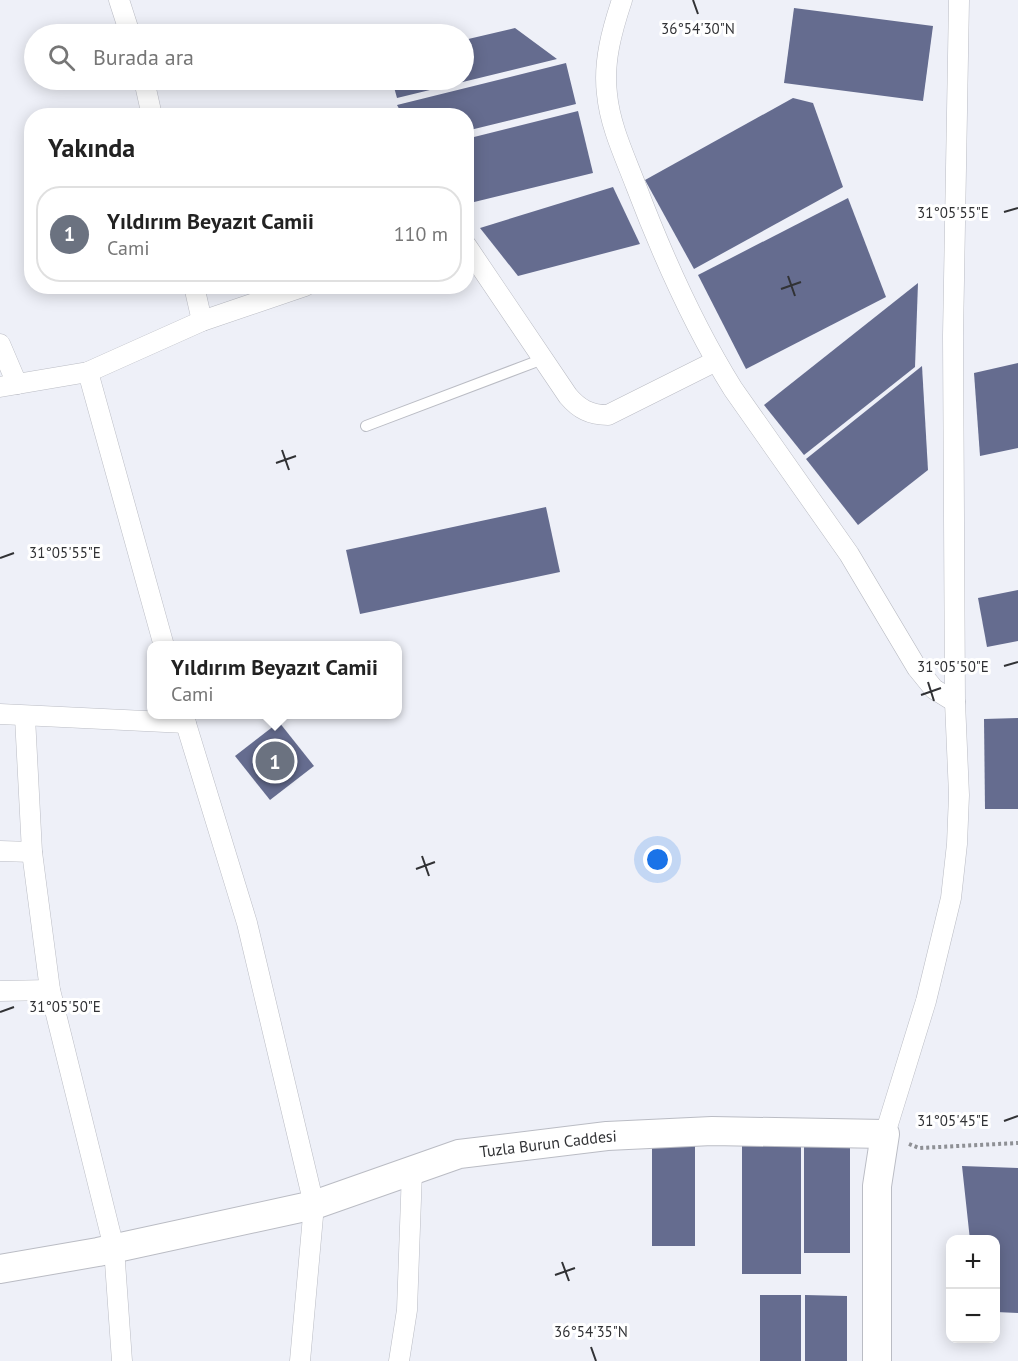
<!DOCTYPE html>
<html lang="tr">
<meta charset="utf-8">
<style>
:root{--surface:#fff;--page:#f6f6f6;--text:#222;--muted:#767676;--line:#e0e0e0;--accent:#636f18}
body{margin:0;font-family:"PT Sans",sans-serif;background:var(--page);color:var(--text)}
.controls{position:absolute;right:18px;bottom:18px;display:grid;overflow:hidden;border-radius:12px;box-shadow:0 3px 15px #0003}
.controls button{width:54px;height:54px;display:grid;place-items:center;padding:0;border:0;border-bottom:2px solid var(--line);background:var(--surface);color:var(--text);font:30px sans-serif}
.you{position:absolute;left:658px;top:860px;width:21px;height:21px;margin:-15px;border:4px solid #fff;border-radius:50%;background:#1a73e8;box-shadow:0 0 0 9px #1a73e833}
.badge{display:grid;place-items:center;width:39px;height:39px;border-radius:50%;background:var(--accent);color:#fff;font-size:20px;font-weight:700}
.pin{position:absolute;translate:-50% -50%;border:3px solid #fff;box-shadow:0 2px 6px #0006}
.popup{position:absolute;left:147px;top:641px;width:255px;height:78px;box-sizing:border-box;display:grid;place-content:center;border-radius:12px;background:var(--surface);filter:drop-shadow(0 2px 4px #0005);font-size:20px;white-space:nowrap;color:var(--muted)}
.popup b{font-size:22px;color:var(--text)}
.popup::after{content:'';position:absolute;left:50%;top:100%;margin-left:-12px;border:12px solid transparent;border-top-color:var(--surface)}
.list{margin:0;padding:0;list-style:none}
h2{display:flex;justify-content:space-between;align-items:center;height:78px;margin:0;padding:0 24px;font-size:26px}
h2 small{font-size:20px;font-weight:400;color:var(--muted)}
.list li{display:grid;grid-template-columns:39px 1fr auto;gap:18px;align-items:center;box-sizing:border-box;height:96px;margin:0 12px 12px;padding:0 12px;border:2px solid var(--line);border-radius:24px}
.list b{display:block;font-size:22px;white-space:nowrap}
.list p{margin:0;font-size:20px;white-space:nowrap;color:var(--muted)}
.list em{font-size:20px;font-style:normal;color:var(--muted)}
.icon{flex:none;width:33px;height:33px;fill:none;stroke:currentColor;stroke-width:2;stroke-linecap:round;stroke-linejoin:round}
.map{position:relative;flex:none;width:1018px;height:1361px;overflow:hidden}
.search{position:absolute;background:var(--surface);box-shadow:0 3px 15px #0003;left:24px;top:24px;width:450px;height:66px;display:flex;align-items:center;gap:15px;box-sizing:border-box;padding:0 21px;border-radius:33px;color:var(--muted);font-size:22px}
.panel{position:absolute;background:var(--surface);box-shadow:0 3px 15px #0003;left:24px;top:108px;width:450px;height:186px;border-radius:24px}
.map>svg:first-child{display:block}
</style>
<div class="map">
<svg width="1018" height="1361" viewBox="0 0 1018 1361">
<rect width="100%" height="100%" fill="#eef0f8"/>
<g fill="#656c8f">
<path d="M 794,8 L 933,26 L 923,101 L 784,83 Z"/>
<path d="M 515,28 L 557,59 L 397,98 L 392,80 L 464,80 L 464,40 Z"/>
<path d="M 566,63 L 576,104 L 466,131 L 466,116 L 403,116 L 397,105 Z"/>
<path d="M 793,98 L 813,103 L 843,187 L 694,269 L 645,180 Z"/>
<path d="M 578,111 L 593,173 L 466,204 L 466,139 Z"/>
<path d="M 613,187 L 640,244 L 518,276 L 480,228 Z"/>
<path d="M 848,198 L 886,297 L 746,369 L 698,275 Z"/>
<path d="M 918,283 L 915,367 L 804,455 L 764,405 Z"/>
<path d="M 1018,363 L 1018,448 L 980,456 L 974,373 Z"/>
<path d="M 922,366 L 928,470 L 858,525 L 806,459 Z"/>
<path d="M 546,507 L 560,572 L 360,614 L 346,550 Z"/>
<path d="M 1018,590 L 1018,641 L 987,647 L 978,598 Z"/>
<path d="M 1018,718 L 1018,809 L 985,809 L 984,719 Z"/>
<path d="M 279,722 L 314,766 L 270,800 L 235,756 Z"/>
<rect x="652" y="1136" width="43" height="110"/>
<rect x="742" y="1137" width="59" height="137"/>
<rect x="804" y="1142" width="46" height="111"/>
<path d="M 962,1166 L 1018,1168 L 1018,1313 L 996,1312 L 996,1240 L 970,1240 Z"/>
<rect x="760" y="1295" width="41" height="66"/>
<path d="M 805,1295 L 847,1296 L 847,1361 L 805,1361 Z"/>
</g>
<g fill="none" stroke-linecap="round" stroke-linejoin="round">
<defs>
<path id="lane" d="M 366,426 L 543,359"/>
<g id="street">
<path d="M 119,0 L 130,34"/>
<path d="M 622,0 C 612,30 603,62 607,94 C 610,126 625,157 636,186 C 663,257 693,325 733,389 L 849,554 L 917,668 L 934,689 L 955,702"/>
<path d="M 144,80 L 152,116"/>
<path d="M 466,245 L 568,396 C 579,409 590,415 608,415 L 716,361"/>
<path d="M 194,286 L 202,321"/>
<path d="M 0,344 L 17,384"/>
<path d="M 88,372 L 164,646"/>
<path d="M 0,387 L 88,372 L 202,321 L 305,286"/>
<path d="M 0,714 L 186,723"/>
<path d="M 183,714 L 247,923 L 314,1205 L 300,1361"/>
<path d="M 25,717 L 32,852 L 50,990 L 114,1248 L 122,1361"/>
<path d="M 0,851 L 32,852"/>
<path d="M 0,991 L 50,990"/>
<path d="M 885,1134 L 926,1001 L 951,898 L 957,844 L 959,795 L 955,702 L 953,336 L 959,0"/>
<path d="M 399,1361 L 407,1310 L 412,1171"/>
</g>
<g id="secondary">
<path id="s1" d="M 0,1269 L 98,1252 L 314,1205 L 459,1154 L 607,1136 L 712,1131 L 885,1134 L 877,1186 L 877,1361"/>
</g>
</defs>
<use href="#lane" stroke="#babcc4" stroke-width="12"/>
<use href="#street" stroke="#babcc4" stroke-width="21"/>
<use href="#secondary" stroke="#babcc4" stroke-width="30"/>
<path stroke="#8e9095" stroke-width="4" stroke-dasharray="3 3" stroke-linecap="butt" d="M 909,1144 L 919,1148 L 1018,1143"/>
<use href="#lane" stroke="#fff" stroke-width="10"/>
<use href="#street" stroke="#fff" stroke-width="20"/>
<use href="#secondary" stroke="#fff" stroke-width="28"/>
</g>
<path fill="none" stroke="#313235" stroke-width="2" d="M 693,0 L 698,14M 1004,212 L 1018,208M 788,276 L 795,296M 781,289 L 801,282M 282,450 L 289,470M 276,463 L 296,456M 0,558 L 14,553M 1004,666 L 1018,662M 928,682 L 934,701M 921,695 L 941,688M 422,856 L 429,876M 416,869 L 435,862M 0,1012 L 14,1007M 1004,1121 L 1018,1116M 562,1262 L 569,1281M 555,1275 L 575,1268M 591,1347 L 596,1361"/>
<g text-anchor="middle" stroke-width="6" stroke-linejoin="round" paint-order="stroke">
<g font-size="16" fill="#313235" stroke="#fff">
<text dy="6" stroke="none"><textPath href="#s1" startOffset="564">Tuzla Burun Caddesi</textPath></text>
</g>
</g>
<g font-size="15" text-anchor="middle" fill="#313235" stroke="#fff" stroke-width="6" stroke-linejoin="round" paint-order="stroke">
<text x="698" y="34">36°54'30"N</text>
<text x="953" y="218">31°05'55"E</text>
<text x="65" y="558">31°05'55"E</text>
<text x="953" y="672">31°05'50"E</text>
<text x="65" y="1012">31°05'50"E</text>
<text x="953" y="1126">31°05'45"E</text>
<text x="591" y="1337">36°54'35"N</text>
</g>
</svg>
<div class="controls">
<button>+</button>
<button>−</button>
</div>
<div class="you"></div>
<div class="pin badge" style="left:275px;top:761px;background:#6b7280">1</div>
<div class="popup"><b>Yıldırım Beyazıt Camii</b>Cami</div>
<div class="search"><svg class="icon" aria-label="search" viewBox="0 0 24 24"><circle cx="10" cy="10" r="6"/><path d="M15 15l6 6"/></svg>Burada ara</div>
<section class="panel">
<h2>Yakında<small></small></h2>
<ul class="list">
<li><span class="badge" style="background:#6b7280">1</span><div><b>Yıldırım Beyazıt Camii</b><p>Cami</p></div><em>110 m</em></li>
</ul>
</section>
</div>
